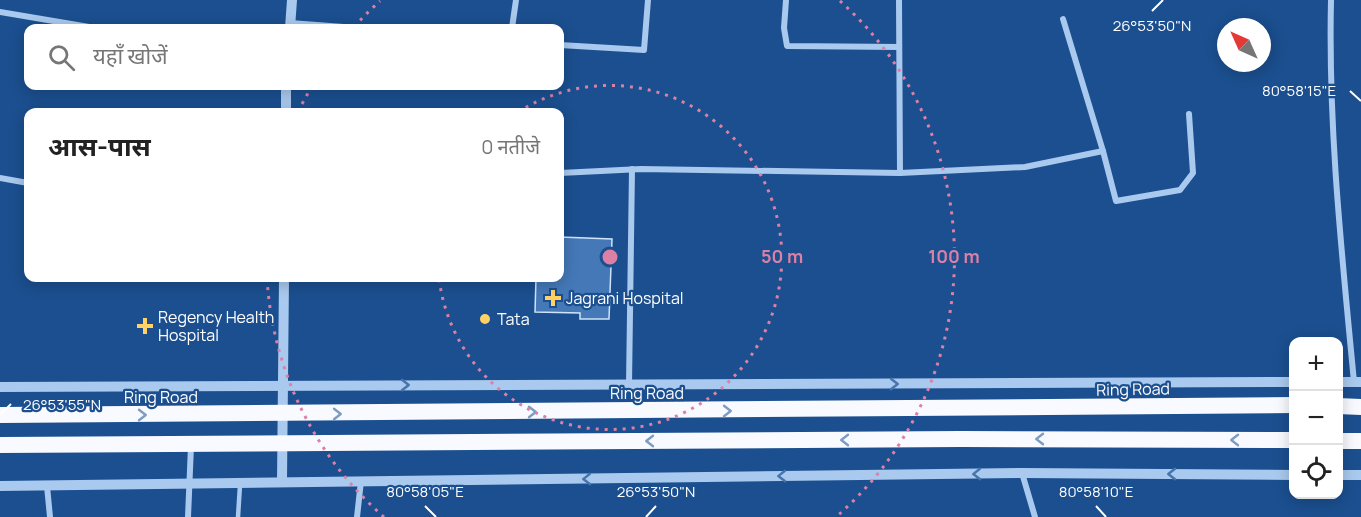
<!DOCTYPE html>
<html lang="hi">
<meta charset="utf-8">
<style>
:root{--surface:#fff;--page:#f2f2f2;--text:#222;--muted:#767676;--line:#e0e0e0}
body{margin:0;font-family:Manrope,"Noto Sans Devanagari",sans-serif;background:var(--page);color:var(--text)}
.controls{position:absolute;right:18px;bottom:18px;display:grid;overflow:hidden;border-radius:12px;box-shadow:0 3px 15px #0003}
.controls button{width:54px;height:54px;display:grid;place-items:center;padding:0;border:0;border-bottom:2px solid var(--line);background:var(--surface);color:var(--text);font:30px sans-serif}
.compass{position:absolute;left:1217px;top:18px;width:54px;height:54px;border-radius:50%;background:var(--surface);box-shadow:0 3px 15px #0003;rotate:315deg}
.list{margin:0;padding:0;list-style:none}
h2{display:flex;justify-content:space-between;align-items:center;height:78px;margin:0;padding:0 24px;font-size:26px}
h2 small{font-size:20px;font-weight:400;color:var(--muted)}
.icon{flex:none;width:33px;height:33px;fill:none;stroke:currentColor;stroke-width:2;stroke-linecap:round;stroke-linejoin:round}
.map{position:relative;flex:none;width:1361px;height:517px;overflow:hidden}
.search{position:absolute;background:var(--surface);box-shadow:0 3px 15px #0003;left:24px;top:24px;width:540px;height:66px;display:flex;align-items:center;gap:15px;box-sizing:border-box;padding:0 21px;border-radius:12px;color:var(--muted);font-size:22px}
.panel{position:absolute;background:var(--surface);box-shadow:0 3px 15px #0003;left:24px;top:108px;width:540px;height:174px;border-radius:12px}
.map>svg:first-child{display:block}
</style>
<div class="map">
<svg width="1361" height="517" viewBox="0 0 1361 517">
<rect width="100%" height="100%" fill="#1b4f8f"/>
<path fill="#4478b7" stroke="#cfe3fa" stroke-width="1.5" d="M 560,237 L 612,239 L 609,319 L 580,319 L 580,313 L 535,312 L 536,278 L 560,278 Z"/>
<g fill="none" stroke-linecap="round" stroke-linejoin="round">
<path stroke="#a9c9ee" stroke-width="4.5" d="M 238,517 L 240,485"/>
<g stroke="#a9c9ee" stroke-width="6">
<path d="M 786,0 L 784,28 L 787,46 L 899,47"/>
<path d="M 1331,0 C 1328,128 1342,255 1354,382"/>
<path d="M 0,12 L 95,28"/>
<path d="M 290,23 L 357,28"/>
<path d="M 512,28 L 516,0"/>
<path d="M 560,45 L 644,50 L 648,0"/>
<path d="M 1103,151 L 1116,201 L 1180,190 L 1193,173 L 1189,114"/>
<path d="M 560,173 L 641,169 L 900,173 L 899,0"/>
<path d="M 900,173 L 1025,167 L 1103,151 L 1063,19"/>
<path d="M 0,178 L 28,183"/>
<path d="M 629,385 L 632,169"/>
<path d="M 1022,473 L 1035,517"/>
<path d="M 47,486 L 50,517"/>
<path d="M 188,517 L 191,446"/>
<path d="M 357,517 L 361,481"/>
</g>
<g stroke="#a9c9ee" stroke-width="10">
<path d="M 290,28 L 292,0"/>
<path d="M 286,112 L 286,86"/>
<path d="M 1338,382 L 1361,382"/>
<path d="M 0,387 L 1294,382"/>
<path d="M 1338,475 L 1361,475"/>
<path d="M 282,481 L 284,278"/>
<path d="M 0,486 L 1022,473 L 1294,475"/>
</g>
<g stroke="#f8faff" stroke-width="16">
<path d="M 1338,406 L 1361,407"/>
<path d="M 0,415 L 1294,405"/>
<path d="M 1338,441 L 1361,441"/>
<path d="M 0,445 L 961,439 L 1294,440"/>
</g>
</g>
<defs><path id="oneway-chevron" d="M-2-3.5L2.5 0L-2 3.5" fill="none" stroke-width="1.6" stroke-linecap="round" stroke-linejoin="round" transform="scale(1.5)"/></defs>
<g stroke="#4674ac">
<use href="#oneway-chevron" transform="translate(894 384)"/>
<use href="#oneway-chevron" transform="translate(405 385)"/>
<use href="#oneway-chevron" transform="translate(977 474) rotate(179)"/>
<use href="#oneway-chevron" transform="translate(1172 474) rotate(-180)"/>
<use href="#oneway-chevron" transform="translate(782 476) rotate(179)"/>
<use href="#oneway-chevron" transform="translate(587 479) rotate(179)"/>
</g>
<g stroke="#7e9cc1">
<use href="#oneway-chevron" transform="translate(727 411)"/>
<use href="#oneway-chevron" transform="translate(532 412)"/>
<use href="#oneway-chevron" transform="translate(337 414)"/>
<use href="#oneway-chevron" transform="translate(142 415)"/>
<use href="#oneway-chevron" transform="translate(1040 439) rotate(-180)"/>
<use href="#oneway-chevron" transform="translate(845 440) rotate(180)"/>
<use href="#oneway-chevron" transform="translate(1235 440) rotate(-180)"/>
<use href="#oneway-chevron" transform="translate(650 441) rotate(180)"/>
</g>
<path fill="none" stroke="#fff" stroke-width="2" d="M 1152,11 L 1163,0M 1350,91 L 1361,101M 0,415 L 11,404M 425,506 L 436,517M 1096,506 L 1106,517M 646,517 L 656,506"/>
<g fill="none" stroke="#dd80a5" stroke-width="3" stroke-dasharray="3 6">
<path d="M518 112A172 172 0 1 1 439 278"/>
<path d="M384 517A344 344 0 0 1 267 278M298 112A344 344 0 0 1 311 88M354 27A344 344 0 0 1 380 1M840 1A344 344 0 0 1 836 517"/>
</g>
<g fill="#ffd166" stroke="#1b4f8f" stroke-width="2">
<path d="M550 289h6v6h6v6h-6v6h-6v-6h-6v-6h6z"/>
<circle cx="485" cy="319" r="6"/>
<path d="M142 317h6v6h6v6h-6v6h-6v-6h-6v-6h6z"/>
</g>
<g text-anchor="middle" stroke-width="4.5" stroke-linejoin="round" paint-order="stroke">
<g font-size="16" fill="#fff" stroke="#1b4f8f" text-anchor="start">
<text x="566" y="304">Jagrani Hospital</text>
<text x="158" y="323">Regency Health<tspan x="158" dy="18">Hospital</tspan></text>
<text x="497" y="325">Tata</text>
</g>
<g font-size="16" fill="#fff" stroke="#1b4f8f">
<text transform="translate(1133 389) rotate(-1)" y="6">Ring Road</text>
<text x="647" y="399">Ring Road</text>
<text x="161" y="403">Ring Road</text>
</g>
</g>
<g font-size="15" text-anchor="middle" fill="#fff" stroke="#1b4f8f" stroke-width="4.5" stroke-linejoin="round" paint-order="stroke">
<text x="1152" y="31">26°53'50"N</text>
<text x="1299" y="96">80°58'15"E</text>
<text x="62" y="410">26°53'55"N</text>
<text x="425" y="497">80°58'05"E</text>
<text x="656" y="497">26°53'50"N</text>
<text x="1096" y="497">80°58'10"E</text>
</g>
<circle cx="610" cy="257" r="9" fill="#dd80a5" stroke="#1b4f8f" stroke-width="3"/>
<g font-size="18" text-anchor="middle" font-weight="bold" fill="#dd80a5" stroke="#1b4f8f" stroke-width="4.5" stroke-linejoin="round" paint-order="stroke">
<text x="782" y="263">50 m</text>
<text x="954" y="263">100 m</text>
</g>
</svg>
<div class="controls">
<button>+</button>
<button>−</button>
<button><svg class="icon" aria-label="locate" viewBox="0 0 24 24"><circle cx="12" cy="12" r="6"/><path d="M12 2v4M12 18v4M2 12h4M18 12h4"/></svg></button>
</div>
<svg class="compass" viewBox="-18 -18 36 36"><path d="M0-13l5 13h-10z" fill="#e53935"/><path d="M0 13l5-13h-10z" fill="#767676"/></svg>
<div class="search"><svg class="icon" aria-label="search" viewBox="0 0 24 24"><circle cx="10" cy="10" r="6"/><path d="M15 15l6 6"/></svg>यहाँ खोजें</div>
<section class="panel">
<h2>आस-पास<small>0 नतीजे</small></h2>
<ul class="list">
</ul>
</section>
</div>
